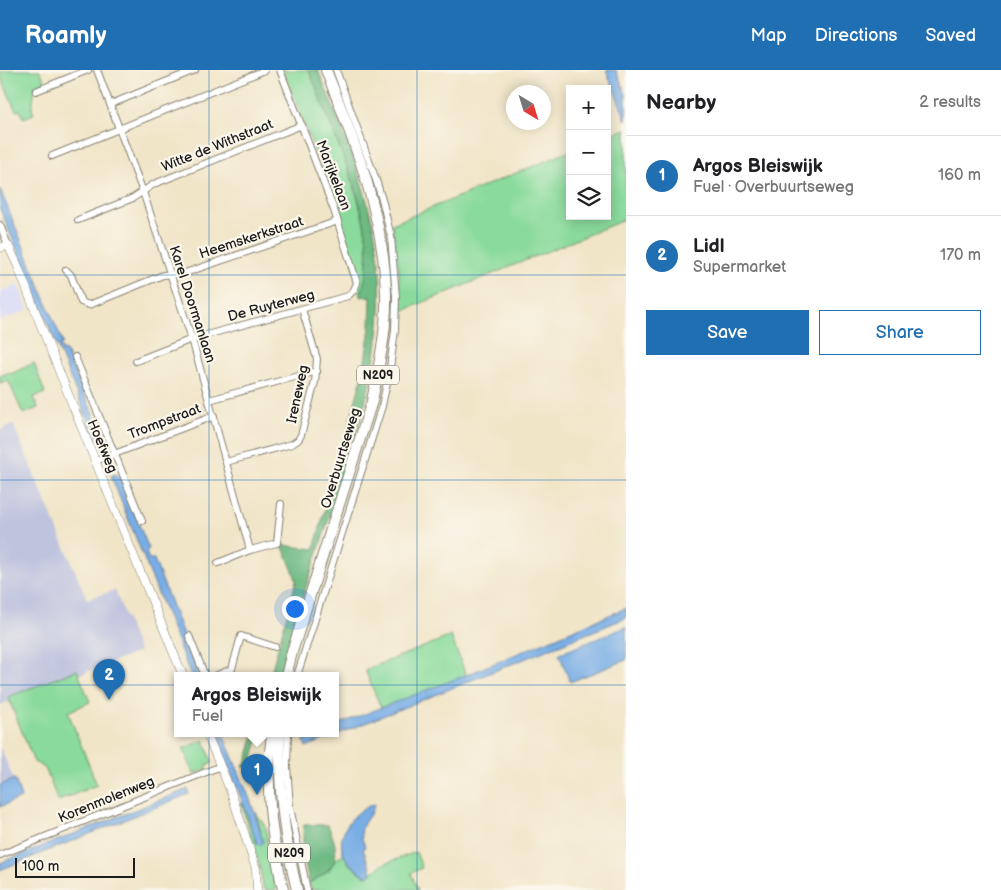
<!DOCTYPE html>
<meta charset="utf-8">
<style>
:root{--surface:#fff;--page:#f2f2f2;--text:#202124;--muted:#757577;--line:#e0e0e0;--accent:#1f6fb2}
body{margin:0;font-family:"Balsamiq Sans",sans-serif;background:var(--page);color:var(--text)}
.controls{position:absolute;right:15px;top:15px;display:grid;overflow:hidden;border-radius:0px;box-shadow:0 2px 12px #0003}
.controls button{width:45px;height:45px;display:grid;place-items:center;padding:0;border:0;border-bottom:1px solid var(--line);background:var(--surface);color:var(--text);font:25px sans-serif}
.compass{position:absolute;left:506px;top:15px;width:45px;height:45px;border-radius:50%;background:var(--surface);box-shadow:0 2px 12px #0003;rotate:142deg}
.scale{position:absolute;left:15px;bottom:12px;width:120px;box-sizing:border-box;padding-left:5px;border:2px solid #1c1c1c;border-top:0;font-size:14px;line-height:18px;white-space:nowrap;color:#1c1c1c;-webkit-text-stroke:4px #fbf7ec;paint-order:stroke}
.you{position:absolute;left:294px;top:538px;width:18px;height:18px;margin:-12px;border:4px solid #fff;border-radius:50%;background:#1a73e8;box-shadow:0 0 0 8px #1a73e833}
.badge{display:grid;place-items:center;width:32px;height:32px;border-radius:50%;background:var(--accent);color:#fff;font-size:16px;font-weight:700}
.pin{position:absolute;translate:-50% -41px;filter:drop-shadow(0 1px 2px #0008)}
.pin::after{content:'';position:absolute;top:26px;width:18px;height:15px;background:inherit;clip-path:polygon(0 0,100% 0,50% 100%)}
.popup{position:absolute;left:174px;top:602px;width:165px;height:65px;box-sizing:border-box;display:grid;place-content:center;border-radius:0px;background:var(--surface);filter:drop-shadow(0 1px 4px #0005);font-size:16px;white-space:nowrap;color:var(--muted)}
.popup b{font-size:19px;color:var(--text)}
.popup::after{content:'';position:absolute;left:50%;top:100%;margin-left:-10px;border:10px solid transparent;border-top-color:var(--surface)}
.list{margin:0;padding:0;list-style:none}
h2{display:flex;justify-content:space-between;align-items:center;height:65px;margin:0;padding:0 20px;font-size:21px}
h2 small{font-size:16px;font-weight:400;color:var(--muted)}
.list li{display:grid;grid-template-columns:32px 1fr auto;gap:15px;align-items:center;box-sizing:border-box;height:80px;padding:0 20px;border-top:1px solid var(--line)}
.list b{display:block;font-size:19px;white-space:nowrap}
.list p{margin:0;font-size:16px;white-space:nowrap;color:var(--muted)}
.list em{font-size:16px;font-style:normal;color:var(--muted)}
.actions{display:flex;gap:10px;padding:15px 20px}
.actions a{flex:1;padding:11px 0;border:1px solid var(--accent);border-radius:0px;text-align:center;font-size:18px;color:var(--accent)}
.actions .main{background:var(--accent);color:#fff}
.icon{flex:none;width:28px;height:28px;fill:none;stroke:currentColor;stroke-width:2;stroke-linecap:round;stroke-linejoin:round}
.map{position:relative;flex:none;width:626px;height:820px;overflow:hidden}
header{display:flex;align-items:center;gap:30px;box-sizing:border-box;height:70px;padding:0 25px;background:var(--accent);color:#fff}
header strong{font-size:24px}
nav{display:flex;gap:28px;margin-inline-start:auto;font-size:18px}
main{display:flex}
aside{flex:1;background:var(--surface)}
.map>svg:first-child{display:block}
</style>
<header>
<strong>Roamly</strong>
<nav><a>Map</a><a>Directions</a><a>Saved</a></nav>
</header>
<main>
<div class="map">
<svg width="626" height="820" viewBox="0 0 626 820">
<rect width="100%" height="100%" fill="#fbf7ec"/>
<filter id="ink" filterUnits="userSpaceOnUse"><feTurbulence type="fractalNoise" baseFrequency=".02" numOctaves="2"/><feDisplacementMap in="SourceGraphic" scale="10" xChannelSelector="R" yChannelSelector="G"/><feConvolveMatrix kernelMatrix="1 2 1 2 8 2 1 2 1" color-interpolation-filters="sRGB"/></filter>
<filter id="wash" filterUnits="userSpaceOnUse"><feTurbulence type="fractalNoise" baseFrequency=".0096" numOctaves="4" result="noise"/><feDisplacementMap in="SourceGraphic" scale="20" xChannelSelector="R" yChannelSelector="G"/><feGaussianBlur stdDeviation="1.12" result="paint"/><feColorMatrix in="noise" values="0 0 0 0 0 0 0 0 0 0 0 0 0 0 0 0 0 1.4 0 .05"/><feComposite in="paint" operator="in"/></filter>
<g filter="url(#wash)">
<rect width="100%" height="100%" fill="#f1e5c8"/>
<path fill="#d6d8f9" d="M 18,214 L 28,240 L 0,251 L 0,222 Z"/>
<g fill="#bec3de">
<path d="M 13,354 L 87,529 L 115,520 L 139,582 L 0,635 L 0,360 Z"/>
<path d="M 0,677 L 21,726 L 0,735 Z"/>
</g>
<g fill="#89da9b" stroke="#527b5c">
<path d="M 8,0 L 40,0 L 45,12 L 35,17 L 32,39 L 34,44 L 23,48 L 20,40 L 16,41 L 0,5 L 0,3 Z"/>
<path d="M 283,0 L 309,0 C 333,57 359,115 368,177 C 371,193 370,210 371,226 L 360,226 L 351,185 L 336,135 Z"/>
<path d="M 626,59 L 626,149 L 400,242 L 399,201 L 392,154 L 570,81 L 570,146 L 607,146 L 607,66 Z"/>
<path d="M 34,293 L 45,323 L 34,327 L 38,338 L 23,344 L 8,310 L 0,313 L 0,306 L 10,302 L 11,304 Z"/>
<path d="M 451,566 L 466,605 L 381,638 L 365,600 Z"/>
<path d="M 77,600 L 90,632 L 68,642 L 97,715 L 58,731 L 45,698 L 34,692 L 8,627 Z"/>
<path d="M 204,670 L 212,692 L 211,694 L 206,696 L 207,699 L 194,704 L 183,679 Z"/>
<path d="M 241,733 L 243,733 L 249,749 L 261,762 L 256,742 L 266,758 L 268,778 L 276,820 L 264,820 L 259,794 Z"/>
<path d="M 416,782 L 422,798 L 411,803 L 418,820 L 312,820 L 309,813 L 329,800 L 336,789 L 344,785 L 349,794 L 365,806 L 368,806 L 381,795 Z"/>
</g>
<g fill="#6eba83" stroke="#456b50">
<path d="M 309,0 L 318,0 C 340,54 364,108 375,165 C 394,261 360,356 330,446 C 315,490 300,535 286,579 L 279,606 L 270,606 L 296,512 L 295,506 L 282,475 L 314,479 L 363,304 L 370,258 L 371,226 L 360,227 C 374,185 366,158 355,117 Z"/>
<path d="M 254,664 L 260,664 L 250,697 L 242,697 L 247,690 Z"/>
<path d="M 304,755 L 328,755 C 341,785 339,797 309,813 C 305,793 301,776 304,755 Z"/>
</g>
<g fill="#78ade5" stroke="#4a6480">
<path d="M 606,0 L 616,0 L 626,24 L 626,50 Z"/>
<path d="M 0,119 L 63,273 L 60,275 L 62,280 L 66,281 L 102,365 L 101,370 L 97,372 L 0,139 Z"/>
<path d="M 115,404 L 120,408 L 149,479 L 146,482 L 149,489 L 154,489 L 199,606 L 191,606 L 111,406 Z"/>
<path d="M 626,538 L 626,548 L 306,677 L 303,668 L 313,664 L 336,664 L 336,655 L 466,605 Z"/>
<path d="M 626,557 L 626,590 L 570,612 L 559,584 Z"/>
<path d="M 214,664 L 223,664 C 237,700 255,734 263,773 L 261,775 L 257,774 L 240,725 Z"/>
<path d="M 15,709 L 21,728 L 0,737 L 0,715 Z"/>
<path d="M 188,719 L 189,724 L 0,800 L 0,793 Z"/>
<path d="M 374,734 C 372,750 354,753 365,776 L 363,779 L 372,803 L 368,806 C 363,805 359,801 355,798 C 327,777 347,743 374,734 Z"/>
</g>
</g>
<g filter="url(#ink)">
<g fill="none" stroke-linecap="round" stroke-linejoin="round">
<defs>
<g id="minor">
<path d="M 97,0 L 143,122 L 192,269 L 250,480"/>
<path d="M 36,21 L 88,0"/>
<path d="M 111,34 L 195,0"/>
<path d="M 52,86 L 265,0"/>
<path d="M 78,150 L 133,128 L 154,114 L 302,55"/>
<path d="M 0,155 L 8,175"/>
<path d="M 66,200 L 71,205 L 81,232 L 89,235 L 163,205 L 182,204 L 338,151"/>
<path d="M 75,287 L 142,451"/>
<path d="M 136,291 L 192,269 L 348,226 L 354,220 L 357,213 L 334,140 L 280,0"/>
<path d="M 209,330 L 317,301"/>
<path d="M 96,391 L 214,346"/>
<path d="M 226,392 L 292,374 L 298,370 L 301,365 L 315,312 L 317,289 L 302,239"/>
<path d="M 218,493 L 250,480 L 277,473 L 281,434"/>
<path d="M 189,566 L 205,606"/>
<path d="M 215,606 L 232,599 L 241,566 L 275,577"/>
<path d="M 297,606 L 382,336 L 390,298 L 395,260 L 396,227 L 391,167 L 383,133 L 376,110 L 336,0"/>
<path d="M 288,664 L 287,696 L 290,737 L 307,820"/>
<path d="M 0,785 L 221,696"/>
</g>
<g id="tertiary">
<path d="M 0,178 L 8,175 L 17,194 C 70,332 127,469 183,606"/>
<path d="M 207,664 L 231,722 L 256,799 L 257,820"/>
</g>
<g id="primary">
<path d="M 286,606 L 292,582 L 372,331 C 379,295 387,260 386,224 C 384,145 355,73 326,0"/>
<path d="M 272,664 C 264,719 272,766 283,820"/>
<path d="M 280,664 C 278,717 284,768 297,820"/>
</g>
</defs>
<use href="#minor" stroke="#868072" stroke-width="8"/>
<use href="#tertiary" stroke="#868072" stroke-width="9"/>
<use href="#primary" stroke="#868072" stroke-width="12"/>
<use href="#minor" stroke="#fff" stroke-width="6"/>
<use href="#tertiary" stroke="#fff" stroke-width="8"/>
<use href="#primary" stroke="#fff" stroke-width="10"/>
</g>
</g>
<path fill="none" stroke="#1f6fb2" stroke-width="1" stroke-opacity="0.55" d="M 209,0 L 209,820M 417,0 L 417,820M 0,205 L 626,205M 0,410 L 626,410M 0,615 L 626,615"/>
<g text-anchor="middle" stroke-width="4.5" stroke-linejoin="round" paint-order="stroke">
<g fill="#fbf7ec" stroke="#5f5e5a" stroke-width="1">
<rect x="357" y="295.5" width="42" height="19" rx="4"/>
<rect x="268" y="773.5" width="42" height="19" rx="4"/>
</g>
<g font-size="12" font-weight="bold" fill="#1c1c1c">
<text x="378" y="309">N209</text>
<text x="289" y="787">N209</text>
</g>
<g font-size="14" fill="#1c1c1c" stroke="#fbf7ec">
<text transform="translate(217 75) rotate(-22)" y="5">Witte de Withstraat</text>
<text transform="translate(334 105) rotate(69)" y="5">Marijkelaan</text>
<text transform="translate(251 167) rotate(-18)" y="5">Heemskerkstraat</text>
<text transform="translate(193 234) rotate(72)" y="5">Karel Doormanlaan</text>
<text transform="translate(271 235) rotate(-15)" y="5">De Ruyterweg</text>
<text transform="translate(297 324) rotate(-78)" y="5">Ireneweg</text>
<text transform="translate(164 351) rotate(-21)" y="5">Trompstraat</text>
<text transform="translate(103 376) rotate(67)" y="5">Hoefweg</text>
<text transform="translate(340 388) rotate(-73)" y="5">Overbuurtseweg</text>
<text transform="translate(106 729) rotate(-22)" y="5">Korenmolenweg</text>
</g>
</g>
</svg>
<div class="controls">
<button>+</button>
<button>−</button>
<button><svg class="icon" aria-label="layers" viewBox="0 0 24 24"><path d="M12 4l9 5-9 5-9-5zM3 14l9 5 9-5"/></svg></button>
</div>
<svg class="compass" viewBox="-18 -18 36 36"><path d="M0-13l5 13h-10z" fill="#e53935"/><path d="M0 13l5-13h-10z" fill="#757577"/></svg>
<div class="scale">100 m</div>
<div class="you"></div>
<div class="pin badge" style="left:257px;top:725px">1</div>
<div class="popup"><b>Argos Bleiswijk</b>Fuel</div>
<div class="pin badge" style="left:109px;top:630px">2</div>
</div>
<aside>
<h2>Nearby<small>2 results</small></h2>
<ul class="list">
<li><span class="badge">1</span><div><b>Argos Bleiswijk</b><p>Fuel · Overbuurtseweg</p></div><em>160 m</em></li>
<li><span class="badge">2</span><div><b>Lidl</b><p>Supermarket</p></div><em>170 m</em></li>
</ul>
<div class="actions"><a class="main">Save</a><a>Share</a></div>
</aside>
</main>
